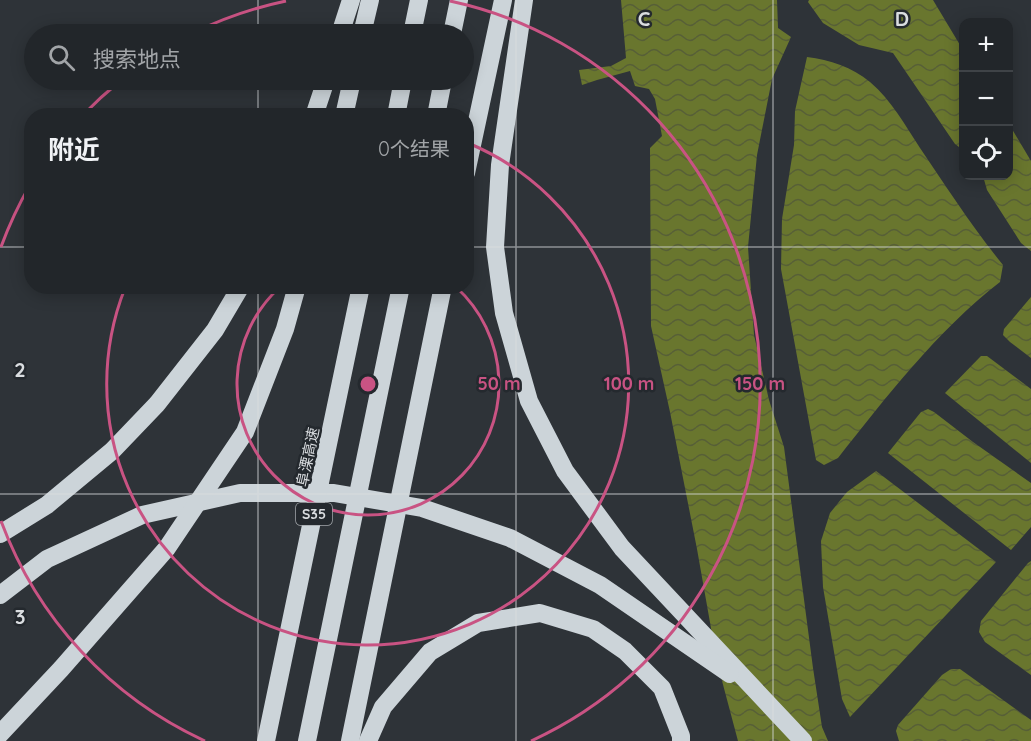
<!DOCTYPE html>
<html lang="zh">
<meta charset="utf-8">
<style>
:root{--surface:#22262a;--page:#2a2e32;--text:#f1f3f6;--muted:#a2a5a8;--line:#3f4347}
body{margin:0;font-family:Quicksand,"Noto Sans SC",sans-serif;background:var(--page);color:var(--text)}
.controls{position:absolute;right:18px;top:18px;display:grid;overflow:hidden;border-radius:12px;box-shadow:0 3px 15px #0003}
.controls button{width:54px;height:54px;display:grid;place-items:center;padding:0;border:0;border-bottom:2px solid var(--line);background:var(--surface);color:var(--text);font:30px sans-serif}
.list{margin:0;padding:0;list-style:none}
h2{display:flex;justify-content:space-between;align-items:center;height:78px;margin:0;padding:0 24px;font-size:26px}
h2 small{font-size:20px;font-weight:400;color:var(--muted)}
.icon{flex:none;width:33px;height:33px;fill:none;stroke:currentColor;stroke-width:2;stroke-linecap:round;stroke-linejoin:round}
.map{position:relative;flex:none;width:1031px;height:741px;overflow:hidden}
.search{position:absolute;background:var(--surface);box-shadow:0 3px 15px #0003;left:24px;top:24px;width:450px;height:66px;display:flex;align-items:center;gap:15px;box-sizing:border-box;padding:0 21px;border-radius:33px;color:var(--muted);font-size:22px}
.panel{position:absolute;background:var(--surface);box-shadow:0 3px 15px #0003;left:24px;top:108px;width:450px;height:186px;border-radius:24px}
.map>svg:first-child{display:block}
</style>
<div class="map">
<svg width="1031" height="741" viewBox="0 0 1031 741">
<defs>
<pattern id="water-waves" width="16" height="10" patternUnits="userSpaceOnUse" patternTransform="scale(1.5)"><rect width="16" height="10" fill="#69762e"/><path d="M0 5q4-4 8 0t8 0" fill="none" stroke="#575f37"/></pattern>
</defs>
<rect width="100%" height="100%" fill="#2e3338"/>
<g fill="url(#water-waves)">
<path d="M 621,0 L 777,0 L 778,28 L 791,37 L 772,79 L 757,155 L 748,247 L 754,335 L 769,400 L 784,447 L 813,668 L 822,727 L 828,741 L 738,741 L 717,662 L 697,549 L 670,412 L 651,326 L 650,148 L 662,136 L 655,99 L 649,89 L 635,86 L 630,71 L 597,80 L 582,85 L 579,70 L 611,66 L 626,58 Z"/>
<path d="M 809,0 L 933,0 L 963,50 L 963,150 L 955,144 L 893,53 L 859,45 L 823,23 L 808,2 Z"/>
<path d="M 807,57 C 830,60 852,67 870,82 C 892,101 905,125 920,148 C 947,188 973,228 1003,265 L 1000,282 C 937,331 887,396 838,458 L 824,465 L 816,460 L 781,269 L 782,219 L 794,145 L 795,111 Z"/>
<path d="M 1009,124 L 1031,161 L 1031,251 L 1021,243 L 987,190 L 983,176 L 1008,176 Z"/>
<path d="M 1031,297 L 1031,358 L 1010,342 L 1003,335 L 1004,329 Z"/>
<path d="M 981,356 L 987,356 L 1031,389 L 1031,463 L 945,393 Z"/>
<path d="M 928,409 L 934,412 L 973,442 L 1031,483 L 1031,527 L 1011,550 L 888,453 L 921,412 Z"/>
<path d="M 876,471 L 996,562 L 850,717 L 842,699 L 823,587 L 821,541 L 830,513 L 847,492 Z"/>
<path d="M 1031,561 L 1031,675 L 985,642 L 979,632 L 981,621 L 1028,563 Z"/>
<path d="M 951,669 L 960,669 L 1031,720 L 1031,741 L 899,741 L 896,731 L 898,725 L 942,675 Z"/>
</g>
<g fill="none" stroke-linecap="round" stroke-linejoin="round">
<g stroke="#ccd4d9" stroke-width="18">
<path d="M 524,0 L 500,165 L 495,247 L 504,313 L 529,401 L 565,471 L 622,548 L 803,741"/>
<path d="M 340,34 L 351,0"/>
<path d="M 362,34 L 370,0"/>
<path d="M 412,34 L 419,0"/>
<path d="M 452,34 L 459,0"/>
<path d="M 314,116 L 326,80"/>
<path d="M 344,116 L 352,80"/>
<path d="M 396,116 L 403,80"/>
<path d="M 436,116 L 443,80"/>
<path d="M 466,173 L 503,0"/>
<path d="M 0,534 L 47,505 L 112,451 L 157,404 L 215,330 L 241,286"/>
<path d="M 0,595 L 47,559 L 142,515 L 240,493 L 334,493 L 422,508 L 510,538 L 600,585 L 730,674"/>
<path d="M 368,741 L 383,707 L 430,652 L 478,623 L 540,613 L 593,629 L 625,651 L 662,688 L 681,736 L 681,741"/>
</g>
<g stroke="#ccd4d9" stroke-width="18">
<path d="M 0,734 L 61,669 L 167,548 L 245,432 L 285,329 L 297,286"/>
<path d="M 266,741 L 361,286"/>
<path d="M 307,741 L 401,286"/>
<path d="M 350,741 L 443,286"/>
</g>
</g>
<path fill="none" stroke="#dadde0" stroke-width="1.5" stroke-opacity="0.55" d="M 258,0 L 258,34M 516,0 L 516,741M 773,0 L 773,741M 258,80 L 258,116M 0,247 L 32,247M 466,247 L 1031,247M 258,286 L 258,741M 0,494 L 1031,494"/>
<g fill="none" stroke="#c95383" stroke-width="3">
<path d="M456 287A131 131 0 1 1 280 287"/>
<path d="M468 143A261 261 0 1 1 125 288"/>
<path d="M205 741A392 392 0 0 1 1 521M1 247A392 392 0 0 1 30 185M84 114A392 392 0 0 1 119 82M193 33A392 392 0 0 1 286 1M450 1A392 392 0 0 1 531 741"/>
</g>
<g text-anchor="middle" stroke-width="5" stroke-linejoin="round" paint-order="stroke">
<rect fill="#24292e" stroke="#a3a7ab" stroke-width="1.5" x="296" y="503" width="36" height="22" rx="4.5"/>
<g font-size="14" font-weight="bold" fill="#dadde0">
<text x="314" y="519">S35</text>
</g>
<g font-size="15" fill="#dadde0" stroke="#24292e">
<text transform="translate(308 457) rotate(-78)" y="5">阜溧高速</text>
</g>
</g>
<g font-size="20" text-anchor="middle" font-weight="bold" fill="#dadde0" stroke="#24292e" stroke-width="5" stroke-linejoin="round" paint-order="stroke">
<text x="644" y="26">C</text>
<text x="902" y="26">D</text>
<text x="20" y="377">2</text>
<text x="20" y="624">3</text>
</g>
<circle cx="368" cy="384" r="9" fill="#c95383" stroke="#24292e" stroke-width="3"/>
<g font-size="18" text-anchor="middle" font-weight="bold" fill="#c95383" stroke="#24292e" stroke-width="5" stroke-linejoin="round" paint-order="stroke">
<text x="499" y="390">50 m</text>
<text x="629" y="390">100 m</text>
<text x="760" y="390">150 m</text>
</g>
</svg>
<div class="controls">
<button>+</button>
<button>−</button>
<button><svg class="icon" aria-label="locate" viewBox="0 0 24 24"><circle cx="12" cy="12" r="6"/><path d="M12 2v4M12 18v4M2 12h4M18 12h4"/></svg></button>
</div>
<div class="search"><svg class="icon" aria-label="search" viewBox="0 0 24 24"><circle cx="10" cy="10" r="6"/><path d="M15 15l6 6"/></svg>搜索地点</div>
<section class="panel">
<h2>附近<small>0个结果</small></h2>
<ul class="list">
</ul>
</section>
</div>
